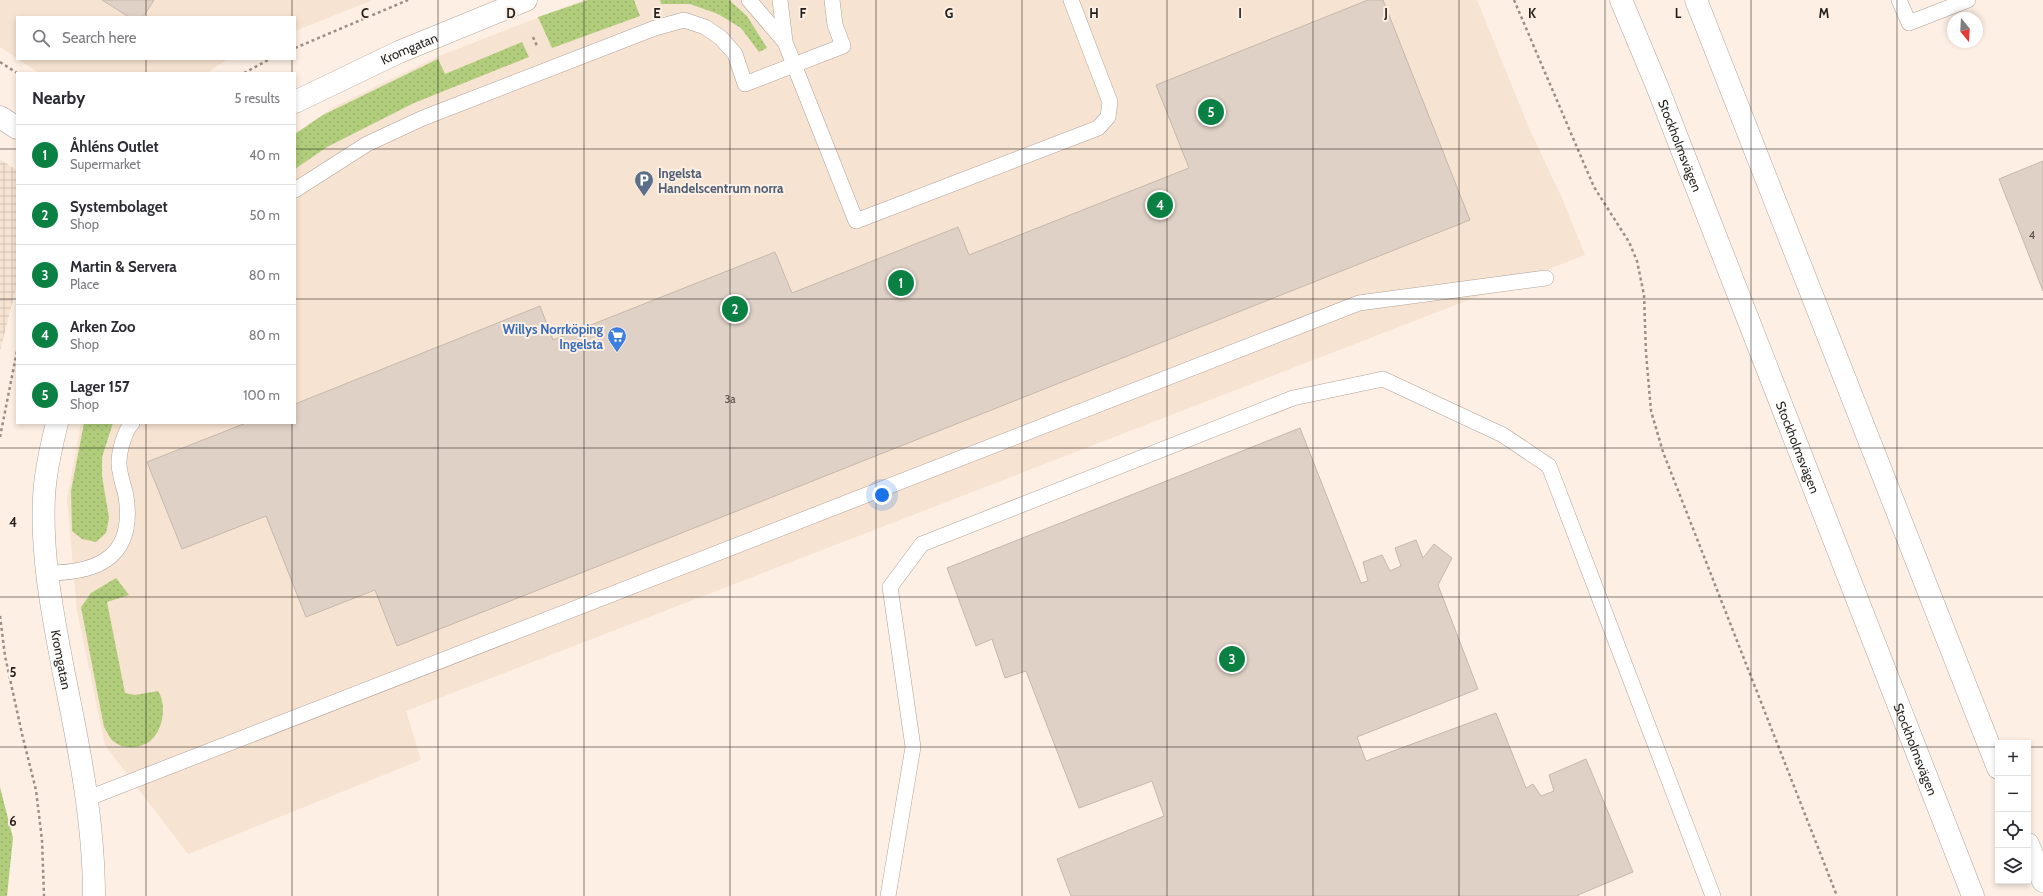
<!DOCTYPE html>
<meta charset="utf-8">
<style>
:root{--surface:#fff;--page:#f7f7f7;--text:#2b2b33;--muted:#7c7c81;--line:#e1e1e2;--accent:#0b8043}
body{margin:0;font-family:Cabin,sans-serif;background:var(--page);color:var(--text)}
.controls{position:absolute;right:12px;bottom:12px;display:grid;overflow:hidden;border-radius:0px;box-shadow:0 2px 6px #0003}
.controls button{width:36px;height:36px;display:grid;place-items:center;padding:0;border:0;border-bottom:1px solid var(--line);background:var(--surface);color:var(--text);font:20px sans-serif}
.compass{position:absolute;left:1947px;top:12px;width:36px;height:36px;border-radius:50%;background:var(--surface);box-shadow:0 2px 6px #0003;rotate:162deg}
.you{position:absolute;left:882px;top:495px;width:14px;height:14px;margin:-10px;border:3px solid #fff;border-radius:50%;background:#1a73e8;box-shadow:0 0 0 6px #1a73e833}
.badge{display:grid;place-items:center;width:26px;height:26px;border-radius:50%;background:var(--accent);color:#fff;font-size:13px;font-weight:700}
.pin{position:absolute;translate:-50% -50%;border:2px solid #fff;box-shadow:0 1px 4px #0006}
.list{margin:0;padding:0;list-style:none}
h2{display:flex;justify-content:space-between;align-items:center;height:52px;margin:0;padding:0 16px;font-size:17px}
h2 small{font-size:13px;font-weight:400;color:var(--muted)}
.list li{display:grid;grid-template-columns:26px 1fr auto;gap:12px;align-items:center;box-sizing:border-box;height:60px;padding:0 16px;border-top:1px solid var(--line)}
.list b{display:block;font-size:15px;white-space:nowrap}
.list p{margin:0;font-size:13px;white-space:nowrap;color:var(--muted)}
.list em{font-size:13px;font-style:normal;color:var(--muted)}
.icon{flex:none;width:22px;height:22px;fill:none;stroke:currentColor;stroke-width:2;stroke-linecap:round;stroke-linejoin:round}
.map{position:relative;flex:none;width:2043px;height:896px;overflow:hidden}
.search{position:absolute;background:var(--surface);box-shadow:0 2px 6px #0003;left:16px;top:16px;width:280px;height:44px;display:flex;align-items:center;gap:10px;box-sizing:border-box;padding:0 14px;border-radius:0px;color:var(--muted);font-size:15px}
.panel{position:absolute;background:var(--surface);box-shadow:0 2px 6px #0003;left:16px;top:72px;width:280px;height:352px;border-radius:0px}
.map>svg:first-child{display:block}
</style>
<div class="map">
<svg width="2043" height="896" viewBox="0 0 2043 896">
<defs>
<pattern id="industrial-grid" width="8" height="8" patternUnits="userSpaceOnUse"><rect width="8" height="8" fill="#f7e3d1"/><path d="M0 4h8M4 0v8" fill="none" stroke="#d3c2b3"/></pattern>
<pattern id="grass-dots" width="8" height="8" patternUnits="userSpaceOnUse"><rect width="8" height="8" fill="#b1cd7b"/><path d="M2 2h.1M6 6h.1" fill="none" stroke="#98b06a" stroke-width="1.8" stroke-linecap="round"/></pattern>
</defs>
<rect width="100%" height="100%" fill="#fdefe3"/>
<g fill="#f7e3d1">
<path d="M 0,0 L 373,0 L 295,31 L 295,17 L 17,17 L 17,58 L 0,47 Z"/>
<path d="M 583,0 L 1477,0 L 1529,128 L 1562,198 L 1585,255 L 406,711 L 421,760 L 188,854 L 105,745 L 77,611 L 67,499 L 81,423 L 295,423 L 295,133 L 334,107 L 439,56 Z"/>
<path d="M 18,59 L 228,59 L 207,73 L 39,73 Z"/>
</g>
<path fill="url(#industrial-grid)" d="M 0,160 L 17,170 L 17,284 L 0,351 Z"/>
<g fill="url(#grass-dots)">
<path d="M 588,0 L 634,0 L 640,16 L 552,48 L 538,17 Z"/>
<path d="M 660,0 L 729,0 L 747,16 L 767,48 L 759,52 L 741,28 L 718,14 L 690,4 L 661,4 Z"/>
<path d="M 522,42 L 529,57 L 414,103 L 327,147 L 295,169 L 295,134 L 323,115 L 438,59 L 445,74 Z"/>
<path d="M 84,423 L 113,423 L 102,457 L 102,476 L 109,518 L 106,533 L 96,542 L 82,539 L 72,531 L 71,491 Z"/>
<path d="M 116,578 L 129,595 L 107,602 L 125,693 L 135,695 L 158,691 C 166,702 164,726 154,737 C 145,749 123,751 112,740 C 109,737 107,731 104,727 L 81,607 L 91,593 Z"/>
<path d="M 0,787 L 13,838 L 7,896 L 0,896 Z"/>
</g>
<g fill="#dfd1c5" stroke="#c5b8ac">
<path d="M 102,0 L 154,0 L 143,17 L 129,17 Z"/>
<path d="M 1368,0 L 1383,0 L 1470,220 L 397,646 L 375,590 L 306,617 L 266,516 L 182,549 L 147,462 L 246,423 L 295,423 L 295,404 L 540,306 L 553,340 L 775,252 L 792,293 L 958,227 L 969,255 L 1189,168 L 1156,85 Z"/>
<path d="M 2043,161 L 2043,291 L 1999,179 Z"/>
<path d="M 1300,428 L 1361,583 L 1368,581 L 1363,562 L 1382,555 L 1390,571 L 1401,566 L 1395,548 L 1416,540 L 1423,558 L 1434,544 L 1452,558 L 1438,585 L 1478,689 L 1357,737 L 1366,761 L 1496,713 L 1526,788 L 1533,784 L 1541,796 L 1554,791 L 1549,775 L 1586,759 L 1633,872 L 1578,895 L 1578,896 L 1071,896 L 1057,859 L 1164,816 L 1152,781 L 1079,808 L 1026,671 L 1005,678 L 992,639 L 976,646 L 947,568 Z"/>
</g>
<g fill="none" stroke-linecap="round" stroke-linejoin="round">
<defs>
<g id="lane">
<path d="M 749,0 L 784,41"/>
<path d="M 780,0 L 785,42 L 856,221 L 1098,128 L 1108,117 L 1110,102 L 1071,0"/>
<path d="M 1899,0 L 1909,23 L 1968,0"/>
<path d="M 295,190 L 367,144 L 423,118 L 655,28 L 684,20 L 705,27 L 721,38 L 735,54 L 745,84 L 843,46 L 835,25 L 832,0"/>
<path d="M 47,573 C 100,573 135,556 126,496 C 124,486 119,474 119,463 C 119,452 124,432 132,423"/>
<path d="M 86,799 L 1359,303 L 1546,278"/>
<path d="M 888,896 L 913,747 L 890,587 L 922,544 L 1293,398 L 1383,379 L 1503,435 L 1549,466 L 1713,896"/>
</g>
<g id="street">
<path id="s1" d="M 295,102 L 399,52 L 526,0"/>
<path d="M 0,117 L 17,128"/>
<path id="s2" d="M 57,423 C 51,447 45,473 44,497 C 41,557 53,616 64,674 C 79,747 94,822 94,896"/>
</g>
<g id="highway">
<path id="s3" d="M 1621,0 L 1657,86 L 1973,896"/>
<path d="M 1696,0 L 1998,768"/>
<path d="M 2028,844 L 2043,881"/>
</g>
</defs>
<use href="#lane" stroke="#b0a398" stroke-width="16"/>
<use href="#street" stroke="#b0a398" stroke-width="23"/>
<use href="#highway" stroke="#b0a398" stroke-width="23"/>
<g stroke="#998f86" stroke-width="2.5" stroke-dasharray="3 3" stroke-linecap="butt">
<path d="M 1514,0 L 1594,187 L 1629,242 L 1637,261 L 1644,295 L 1646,353 L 1651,411 L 1663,452 L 1837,896"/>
<path d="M 533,37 L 537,46"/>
<path d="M 295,48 L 408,0"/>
<path d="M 0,62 L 17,73"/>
<path d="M 244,73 L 270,59"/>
<path d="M 0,437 L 17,351"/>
<path d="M 0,616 L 5,656 L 22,734 L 36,790 L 42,840 L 44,896"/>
</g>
<use href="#lane" stroke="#fff" stroke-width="15"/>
<use href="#street" stroke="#fff" stroke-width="22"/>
<use href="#highway" stroke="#fff" stroke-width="22"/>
</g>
<path fill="none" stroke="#231e19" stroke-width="1" stroke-opacity="0.55" d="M 146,0 L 146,17M 292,0 L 292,17M 438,0 L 438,896M 584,0 L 584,896M 730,0 L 730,896M 876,0 L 876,896M 1022,0 L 1022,896M 1167,0 L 1167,896M 1313,0 L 1313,896M 1459,0 L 1459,896M 1605,0 L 1605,896M 1751,0 L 1751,896M 1897,0 L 1897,896M 146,59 L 146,73M 292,59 L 292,73M 0,149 L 17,149M 295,149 L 2043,149M 0,299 L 17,299M 295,299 L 2043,299M 146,423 L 146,896M 292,423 L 292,896M 0,448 L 2043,448M 0,597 L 2043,597M 0,747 L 1998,747M 2028,747 L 2043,747"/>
<defs>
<symbol id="parking-pin" viewBox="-11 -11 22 30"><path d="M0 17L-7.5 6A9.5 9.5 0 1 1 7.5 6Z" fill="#5c6f8a" stroke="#fdefe3"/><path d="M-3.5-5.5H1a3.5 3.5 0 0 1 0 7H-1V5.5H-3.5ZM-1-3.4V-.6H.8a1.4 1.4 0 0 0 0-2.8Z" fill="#fff"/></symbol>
<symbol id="supermarket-pin" viewBox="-11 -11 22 30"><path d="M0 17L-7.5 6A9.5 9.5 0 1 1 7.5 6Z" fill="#3f7fe0" stroke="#fdefe3"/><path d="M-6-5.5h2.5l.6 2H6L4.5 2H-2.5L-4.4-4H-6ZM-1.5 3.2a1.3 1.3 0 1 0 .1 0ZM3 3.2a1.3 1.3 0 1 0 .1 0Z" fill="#fff"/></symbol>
</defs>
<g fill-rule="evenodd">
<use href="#parking-pin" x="633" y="169" width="22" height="30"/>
<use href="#supermarket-pin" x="606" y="325" width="22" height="30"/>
</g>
<g text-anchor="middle" stroke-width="4" stroke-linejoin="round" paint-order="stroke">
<g font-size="11" fill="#524b44">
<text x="2032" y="239">4</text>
<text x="730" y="403">3a</text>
</g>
<g font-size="13" fill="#231e19" stroke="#fdefe3">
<text dy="5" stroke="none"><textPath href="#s1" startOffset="126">Kromgatan</textPath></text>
<text dy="5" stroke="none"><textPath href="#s3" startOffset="157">Stockholmsvägen</textPath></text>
<text dy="5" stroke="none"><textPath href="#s3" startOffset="481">Stockholmsvägen</textPath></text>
<text dy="5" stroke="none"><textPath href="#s2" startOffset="239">Kromgatan</textPath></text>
<text dy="5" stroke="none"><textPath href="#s3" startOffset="805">Stockholmsvägen</textPath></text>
</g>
<g font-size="13" font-weight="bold" fill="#4e5e75" stroke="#fdefe3" text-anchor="start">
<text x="658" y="178">Ingelsta<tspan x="658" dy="15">Handelscentrum norra</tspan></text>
</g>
<g font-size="13" font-weight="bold" fill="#366cbe" stroke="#fdefe3" text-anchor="end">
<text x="603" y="334">Willys Norrköping<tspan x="603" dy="15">Ingelsta</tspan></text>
</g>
</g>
<g font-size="13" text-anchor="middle" font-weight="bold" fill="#231e19" stroke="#fdefe3" stroke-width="4" stroke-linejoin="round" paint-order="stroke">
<text x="365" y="18">C</text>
<text x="511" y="18">D</text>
<text x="657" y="18">E</text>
<text x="803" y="18">F</text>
<text x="949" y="18">G</text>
<text x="1094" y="18">H</text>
<text x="1240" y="18">I</text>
<text x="1386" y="18">J</text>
<text x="1532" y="18">K</text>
<text x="1678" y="18">L</text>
<text x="1824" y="18">M</text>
<text x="13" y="527">4</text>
<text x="13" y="677">5</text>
<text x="13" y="826">6</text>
</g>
</svg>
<div class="controls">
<button>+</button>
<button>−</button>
<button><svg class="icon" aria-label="locate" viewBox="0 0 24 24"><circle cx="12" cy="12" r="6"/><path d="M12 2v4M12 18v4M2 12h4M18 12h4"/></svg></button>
<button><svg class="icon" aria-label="layers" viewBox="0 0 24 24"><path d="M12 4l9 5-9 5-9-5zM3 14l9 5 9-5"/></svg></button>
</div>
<svg class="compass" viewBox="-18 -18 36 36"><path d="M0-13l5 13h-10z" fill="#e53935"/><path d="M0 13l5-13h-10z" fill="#7c7c81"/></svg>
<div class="you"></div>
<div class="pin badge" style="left:901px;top:283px">1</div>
<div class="pin badge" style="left:735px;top:309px">2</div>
<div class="pin badge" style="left:1232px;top:659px">3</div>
<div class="pin badge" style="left:1160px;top:205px">4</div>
<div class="pin badge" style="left:1211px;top:112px">5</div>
<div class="search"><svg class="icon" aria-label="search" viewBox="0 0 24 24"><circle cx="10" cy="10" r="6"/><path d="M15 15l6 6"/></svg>Search here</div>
<section class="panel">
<h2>Nearby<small>5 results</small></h2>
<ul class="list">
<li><span class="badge">1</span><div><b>Åhléns Outlet</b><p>Supermarket</p></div><em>40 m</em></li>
<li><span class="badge">2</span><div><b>Systembolaget</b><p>Shop</p></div><em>50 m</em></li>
<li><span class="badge">3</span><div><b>Martin &amp; Servera</b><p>Place</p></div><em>80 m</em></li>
<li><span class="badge">4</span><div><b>Arken Zoo</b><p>Shop</p></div><em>80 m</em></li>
<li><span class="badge">5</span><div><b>Lager 157</b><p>Shop</p></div><em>100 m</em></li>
</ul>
</section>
</div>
